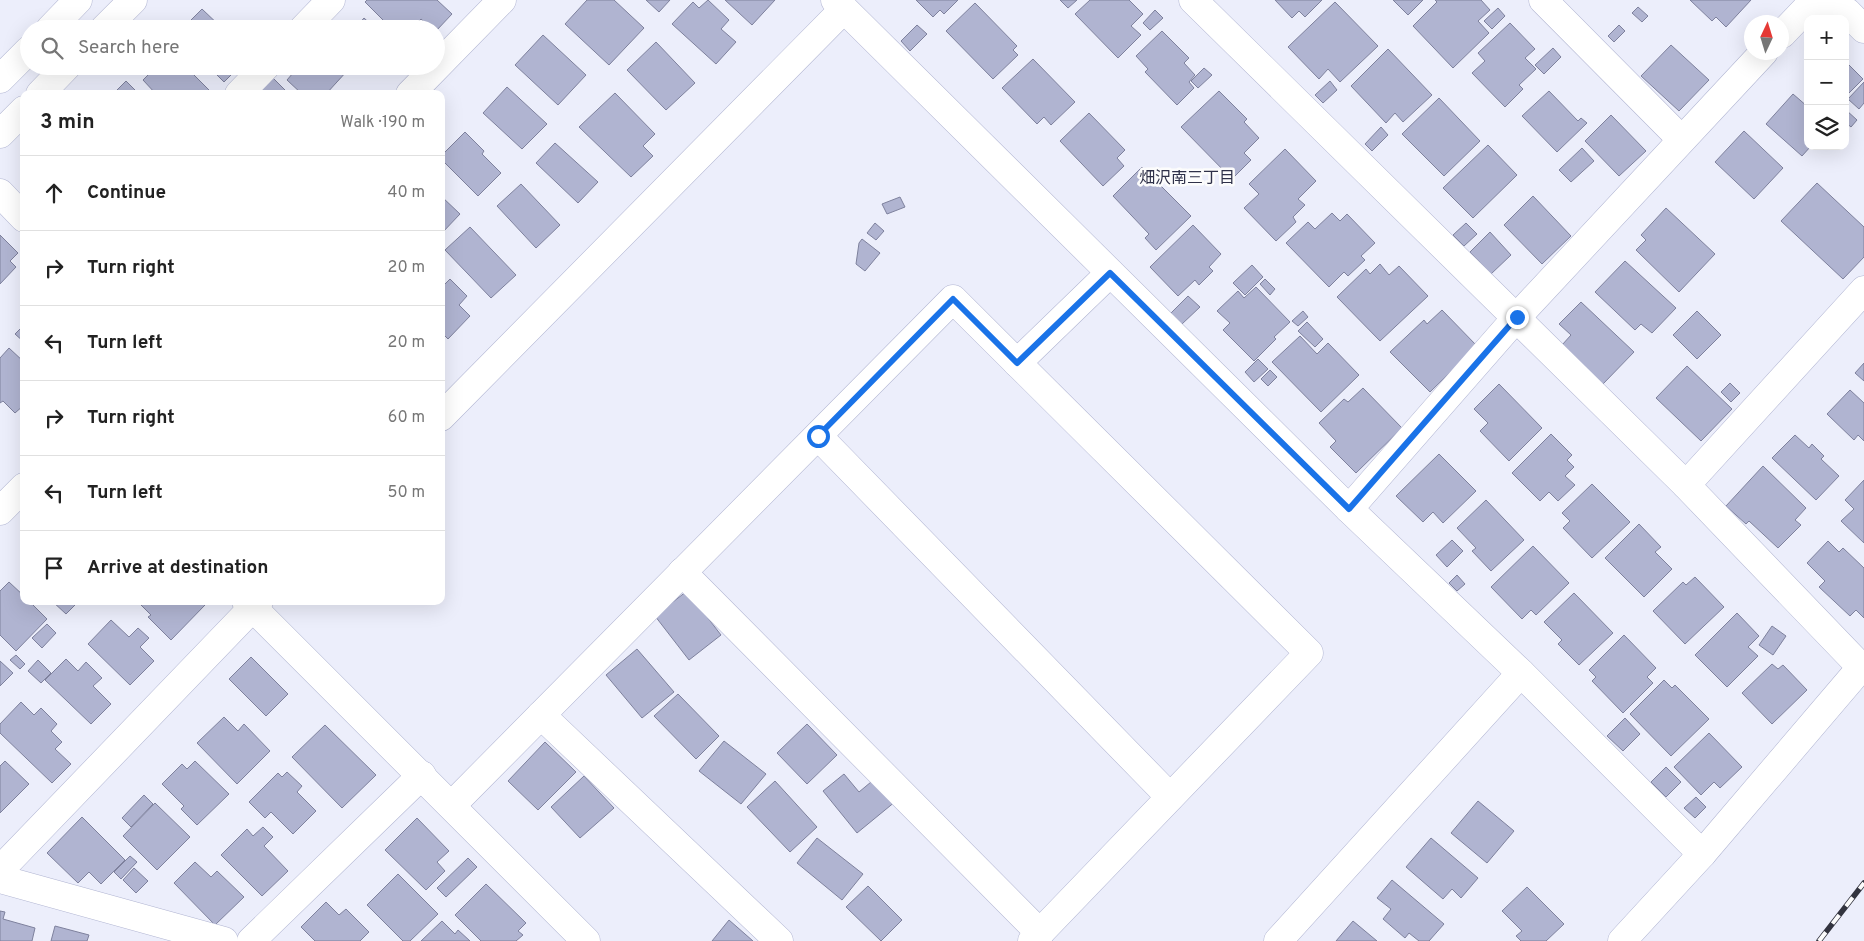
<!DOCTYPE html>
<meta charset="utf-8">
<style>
:root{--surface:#fff;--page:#f6f6f6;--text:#222;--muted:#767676;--line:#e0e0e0}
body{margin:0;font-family:Overpass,"Noto Sans JP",sans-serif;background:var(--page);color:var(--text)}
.controls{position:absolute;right:15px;top:15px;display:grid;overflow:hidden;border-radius:10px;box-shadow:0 5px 20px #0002}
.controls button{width:45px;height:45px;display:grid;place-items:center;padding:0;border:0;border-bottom:1px solid var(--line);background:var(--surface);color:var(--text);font:25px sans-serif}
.compass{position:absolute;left:1744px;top:15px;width:45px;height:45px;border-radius:50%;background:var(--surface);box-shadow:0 5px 20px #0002;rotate:4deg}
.stop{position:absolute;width:15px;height:15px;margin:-11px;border:4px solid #1a73e8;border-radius:50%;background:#fff}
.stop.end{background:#1a73e8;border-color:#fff;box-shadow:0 1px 5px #0008}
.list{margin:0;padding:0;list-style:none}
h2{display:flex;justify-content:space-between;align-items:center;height:65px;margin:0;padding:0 20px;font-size:21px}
h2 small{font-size:16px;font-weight:400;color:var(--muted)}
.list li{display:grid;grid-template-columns:32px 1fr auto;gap:15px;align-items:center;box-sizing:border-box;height:75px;padding:0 20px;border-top:1px solid var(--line)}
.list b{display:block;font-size:19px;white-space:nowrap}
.list em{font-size:16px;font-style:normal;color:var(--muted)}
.icon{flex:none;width:28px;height:28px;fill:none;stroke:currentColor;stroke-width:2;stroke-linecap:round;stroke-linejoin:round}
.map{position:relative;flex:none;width:1864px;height:941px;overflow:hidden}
.search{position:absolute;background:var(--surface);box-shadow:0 5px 20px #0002;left:20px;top:20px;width:425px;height:55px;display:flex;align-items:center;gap:12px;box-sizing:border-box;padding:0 18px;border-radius:28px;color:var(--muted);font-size:19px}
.panel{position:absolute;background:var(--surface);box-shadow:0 5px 20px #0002;left:20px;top:90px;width:425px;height:515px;border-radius:10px}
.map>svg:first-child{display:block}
</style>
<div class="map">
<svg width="1864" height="941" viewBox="0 0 1864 941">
<rect width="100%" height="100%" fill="#eceefb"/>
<g fill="#b0b4d1" stroke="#7e819d">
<path d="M 367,0 L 437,0 L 452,14 L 436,31 L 436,29 L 432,29 L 421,19 L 411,29 L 392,29 L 365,2 Z"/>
<path d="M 587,0 L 614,0 L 644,28 L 609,65 L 565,24 Z"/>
<path d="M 646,0 L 670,0 L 659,12 Z"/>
<path d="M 708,0 L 729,20 L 721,29 L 736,42 L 716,64 L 672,24 L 693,2 L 699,8 Z"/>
<path d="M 725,0 L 775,0 L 752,25 Z"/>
<path d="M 916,0 L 958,0 L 944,14 L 940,10 L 933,17 Z"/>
<path d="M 1060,0 L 1077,0 L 1068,8 Z"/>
<path d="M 1090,0 L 1129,0 L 1143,14 L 1131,26 L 1141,35 L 1118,58 L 1075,14 Z"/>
<path d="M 1275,0 L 1322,0 L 1305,17 L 1299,11 L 1292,18 Z"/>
<path d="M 1393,0 L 1423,0 L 1408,15 Z"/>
<path d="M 1435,0 L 1481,0 L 1490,10 L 1478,21 L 1489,33 L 1453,68 L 1413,26 L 1437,2 Z"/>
<path d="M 1690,0 L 1751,0 L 1726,27 L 1716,17 L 1712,21 Z"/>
<path d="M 1335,2 L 1378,46 L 1340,82 L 1328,69 L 1319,79 L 1288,47 Z"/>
<path d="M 975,3 L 1017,46 L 1013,50 L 1018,55 L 993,79 L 946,31 Z"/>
<path d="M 1638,7 L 1648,16 L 1642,22 L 1632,13 Z"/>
<path d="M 1498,8 L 1505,16 L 1492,29 L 1484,21 Z"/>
<path d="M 202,9 L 223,29 L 193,29 L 188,23 Z"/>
<path d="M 1155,10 L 1163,18 L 1150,30 L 1143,23 Z"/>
<path d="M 364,18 L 376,29 L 345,29 L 350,21 L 357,26 Z"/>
<path d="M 1510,23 L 1535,49 L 1525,58 L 1536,69 L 1519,85 L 1523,89 L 1505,107 L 1472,73 L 1485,61 L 1478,53 Z"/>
<path d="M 917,25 L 927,34 L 910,51 L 901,41 Z"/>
<path d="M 1619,25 L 1625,31 L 1614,42 L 1608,36 Z"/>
<path d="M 1162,31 L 1189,58 L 1184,63 L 1195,75 L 1189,82 L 1194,88 L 1177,105 L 1145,72 L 1148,69 L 1136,56 Z"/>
<path d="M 543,35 L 586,75 L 558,105 L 515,65 Z"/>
<path d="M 656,42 L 695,83 L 666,110 L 627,70 Z"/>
<path d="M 1671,45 L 1709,80 L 1679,111 L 1641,76 Z"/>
<path d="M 1553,48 L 1561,57 L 1544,74 L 1535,65 Z"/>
<path d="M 1388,49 L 1432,95 L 1403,122 L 1395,113 L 1386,123 L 1351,86 Z"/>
<path d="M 1033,59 L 1075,102 L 1051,125 L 1044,117 L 1037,124 L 1002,88 Z"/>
<path d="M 1845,61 L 1863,79 L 1845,97 Z"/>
<path d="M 157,66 L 185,66 L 210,91 L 207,94 L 156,94 L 143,80 Z"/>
<path d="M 208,66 L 240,66 L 224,82 Z"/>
<path d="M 299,66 L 342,66 L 347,71 L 326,94 L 302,94 L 287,80 Z"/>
<path d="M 1204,68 L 1212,75 L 1198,88 L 1191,81 Z"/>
<path d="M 273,78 L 289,94 L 256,94 Z"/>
<path d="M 126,81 L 139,94 L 113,94 Z"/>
<path d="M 1330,81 L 1337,90 L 1323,103 L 1315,95 Z"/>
<path d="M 1864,82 L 1864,103 L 1859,109 L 1848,99 Z"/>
<path d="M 507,87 L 547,124 L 522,149 L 483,113 Z"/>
<path d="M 1219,91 L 1247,119 L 1244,122 L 1259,138 L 1244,153 L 1251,160 L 1232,179 L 1181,127 Z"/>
<path d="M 1549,91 L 1578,121 L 1581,118 L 1587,123 L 1557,152 L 1522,116 Z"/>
<path d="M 615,93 L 655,134 L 643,146 L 653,156 L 631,177 L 579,127 Z"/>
<path d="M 1793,94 L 1808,107 L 1808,146 L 1811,146 L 1802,156 L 1766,124 Z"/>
<path d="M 1439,98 L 1480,141 L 1444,176 L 1402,134 Z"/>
<path d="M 1846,110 L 1857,120 L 1851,127 L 1845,122 Z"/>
<path d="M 1089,113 L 1125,150 L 1117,158 L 1124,166 L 1103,186 L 1060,141 Z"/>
<path d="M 1611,115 L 1646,151 L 1619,176 L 1585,141 Z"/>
<path d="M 1381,127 L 1388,135 L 1372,151 L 1365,144 Z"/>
<path d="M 1744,131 L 1783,168 L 1754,199 L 1715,162 Z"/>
<path d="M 465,132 L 484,151 L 482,154 L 501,173 L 478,196 L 441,159 L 441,156 Z"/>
<path d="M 555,143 L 598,182 L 578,203 L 536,163 Z"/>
<path d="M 1488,145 L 1517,175 L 1473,218 L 1443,188 Z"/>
<path d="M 1582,148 L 1594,161 L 1571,182 L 1559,170 Z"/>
<path d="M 1285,149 L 1316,181 L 1298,199 L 1305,205 L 1293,217 L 1296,222 L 1276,241 L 1244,208 L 1259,194 L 1249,184 Z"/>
<path d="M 1142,167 L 1191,216 L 1156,250 L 1145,238 L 1149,234 L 1113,196 Z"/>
<path d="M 1817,183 L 1864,227 L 1864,257 L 1843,279 L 1781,221 Z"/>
<path d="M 521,184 L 560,225 L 536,248 L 497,206 Z"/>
<path d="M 441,196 L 460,214 L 441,234 Z"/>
<path d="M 1533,196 L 1571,236 L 1542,264 L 1504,225 Z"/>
<path d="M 900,197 L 905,207 L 887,214 L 882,204 Z"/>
<path d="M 1666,208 L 1715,254 L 1679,292 L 1636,250 L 1646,240 L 1641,235 Z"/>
<path d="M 1332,213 L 1340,221 L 1347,214 L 1375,243 L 1361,256 L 1365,260 L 1348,276 L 1344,272 L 1329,287 L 1286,243 L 1308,222 L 1315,229 Z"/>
<path d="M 875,223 L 884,231 L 876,240 L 867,233 Z"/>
<path d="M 1466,223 L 1477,234 L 1464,246 L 1453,235 Z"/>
<path d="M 1193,225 L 1221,254 L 1209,267 L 1213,271 L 1199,285 L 1195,280 L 1178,296 L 1150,267 Z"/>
<path d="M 470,227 L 516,275 L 491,298 L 445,250 Z"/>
<path d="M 1490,232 L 1511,255 L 1491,274 L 1470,252 Z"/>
<path d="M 0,235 L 18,253 L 10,261 L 16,267 L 0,284 Z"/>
<path d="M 862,239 L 880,253 L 865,271 L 856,264 L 859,243 Z"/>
<path d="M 1625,261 L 1676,308 L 1652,333 L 1641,324 L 1635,330 L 1595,292 Z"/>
<path d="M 1380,264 L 1389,275 L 1399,266 L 1428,296 L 1380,341 L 1337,297 L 1366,269 L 1370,274 Z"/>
<path d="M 1252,265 L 1263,277 L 1245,295 L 1233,283 Z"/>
<path d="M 450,279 L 467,296 L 459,305 L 470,316 L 448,339 L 441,332 L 441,288 Z"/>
<path d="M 1265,279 L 1275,289 L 1270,295 L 1260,284 Z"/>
<path d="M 1256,287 L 1290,322 L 1274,337 L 1276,339 L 1254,361 L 1223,330 L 1230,323 L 1217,311 L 1238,291 L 1244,298 Z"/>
<path d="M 1188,296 L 1200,307 L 1182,324 L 1171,313 Z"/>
<path d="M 1581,302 L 1634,352 L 1603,384 L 1562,345 L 1571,335 L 1559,324 Z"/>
<path d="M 1442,310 L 1477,346 L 1430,392 L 1390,352 L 1424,320 L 1427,324 Z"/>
<path d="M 1303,311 L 1308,317 L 1298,326 L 1292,321 Z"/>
<path d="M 1697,311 L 1721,335 L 1697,359 L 1673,335 Z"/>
<path d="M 1307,322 L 1323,339 L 1315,347 L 1298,331 Z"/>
<path d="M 24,325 L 24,342 L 15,334 Z"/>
<path d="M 1300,336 L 1317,354 L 1328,343 L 1359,375 L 1321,412 L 1272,362 Z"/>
<path d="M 9,348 L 24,362 L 24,405 L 15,413 L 3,401 L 0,403 L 0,358 Z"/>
<path d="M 1258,359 L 1268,369 L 1254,382 L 1245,372 Z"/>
<path d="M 1864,363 L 1864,381 L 1855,373 Z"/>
<path d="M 1687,366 L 1732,409 L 1701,441 L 1656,398 Z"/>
<path d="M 1270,370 L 1277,377 L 1268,386 L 1261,379 Z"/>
<path d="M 1730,383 L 1740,393 L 1731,402 L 1721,392 Z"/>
<path d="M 1499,384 L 1542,428 L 1509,461 L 1480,431 L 1488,423 L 1474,409 Z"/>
<path d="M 1363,388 L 1402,428 L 1356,473 L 1330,447 L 1336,441 L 1319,423 L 1344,399 L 1348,402 Z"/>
<path d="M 1850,390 L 1864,403 L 1864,441 L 1858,435 L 1854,440 L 1827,414 Z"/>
<path d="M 1551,434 L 1572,455 L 1567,460 L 1574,467 L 1565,476 L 1575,485 L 1558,501 L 1549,492 L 1540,501 L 1512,473 Z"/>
<path d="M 1795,435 L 1809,448 L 1812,444 L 1824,456 L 1821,459 L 1839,476 L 1816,500 L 1772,458 Z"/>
<path d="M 1439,454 L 1476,491 L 1443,523 L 1433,512 L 1423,522 L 1396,496 Z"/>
<path d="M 1763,466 L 1806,508 L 1795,520 L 1801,525 L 1778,548 L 1749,521 L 1746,524 L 1726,506 Z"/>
<path d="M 1864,480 L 1864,543 L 1841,521 L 1854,509 L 1845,500 Z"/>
<path d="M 1592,484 L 1630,522 L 1592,558 L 1563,528 L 1570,521 L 1562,513 Z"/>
<path d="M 1486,500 L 1524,540 L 1491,571 L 1472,551 L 1476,548 L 1457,528 Z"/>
<path d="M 1639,524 L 1661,547 L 1655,552 L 1672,569 L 1644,597 L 1605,558 Z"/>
<path d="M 1452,540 L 1463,551 L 1447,567 L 1436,555 Z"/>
<path d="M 1828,541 L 1839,552 L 1843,548 L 1864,568 L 1864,618 L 1856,610 L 1850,616 L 1819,587 L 1825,581 L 1807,563 Z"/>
<path d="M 1533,546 L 1569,583 L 1536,615 L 1531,610 L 1522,619 L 1491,587 Z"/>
<path d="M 1457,575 L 1465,584 L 1457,591 L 1449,583 Z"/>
<path d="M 1695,577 L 1724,607 L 1685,644 L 1653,611 L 1683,582 L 1686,585 Z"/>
<path d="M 9,582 L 24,596 L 24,601 L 29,601 L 47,619 L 16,651 L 0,635 L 0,591 Z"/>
<path d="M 687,591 L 721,635 L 689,660 L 655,616 Z"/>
<path d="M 1574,593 L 1613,633 L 1579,665 L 1558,644 L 1562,640 L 1544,622 Z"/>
<path d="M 52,601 L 79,601 L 66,614 Z"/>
<path d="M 144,601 L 201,601 L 205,605 L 171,640 L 148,617 L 151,615 L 141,605 Z"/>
<path d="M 1737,613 L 1759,636 L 1748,647 L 1758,656 L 1727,687 L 1695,655 Z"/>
<path d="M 111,620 L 129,637 L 138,628 L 149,638 L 140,647 L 154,661 L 130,685 L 88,644 Z"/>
<path d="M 47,624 L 56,633 L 42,648 L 32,638 Z"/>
<path d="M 1772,626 L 1786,636 L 1773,655 L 1759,645 Z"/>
<path d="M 1624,635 L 1656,668 L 1647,677 L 1653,683 L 1623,713 L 1592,681 L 1596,677 L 1589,670 Z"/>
<path d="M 637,649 L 674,692 L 642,718 L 606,675 Z"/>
<path d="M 16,655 L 25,664 L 20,669 L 10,660 Z"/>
<path d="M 251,657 L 288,694 L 266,716 L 229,679 Z"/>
<path d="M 66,659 L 78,671 L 86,662 L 102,678 L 93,686 L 111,704 L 91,724 L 45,680 Z"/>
<path d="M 38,660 L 51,673 L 41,683 L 28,671 Z"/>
<path d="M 0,661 L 13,673 L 0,686 Z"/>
<path d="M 1772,664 L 1778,669 L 1783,665 L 1807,690 L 1772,724 L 1742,693 Z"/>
<path d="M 1664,680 L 1672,688 L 1675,685 L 1709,719 L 1671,756 L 1630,714 Z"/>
<path d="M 678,694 L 719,736 L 696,759 L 654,716 Z"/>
<path d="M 21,702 L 34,715 L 41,708 L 57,724 L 51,731 L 62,742 L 55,749 L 71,764 L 52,783 L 0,733 L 0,724 Z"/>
<path d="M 224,717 L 238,731 L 244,724 L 270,751 L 237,784 L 197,743 Z"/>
<path d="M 1625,718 L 1640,734 L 1623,751 L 1607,736 Z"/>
<path d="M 807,724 L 837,755 L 807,784 L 777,753 Z"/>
<path d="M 325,725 L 376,775 L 342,808 L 292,757 Z"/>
<path d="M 1709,733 L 1742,767 L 1720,788 L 1714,782 L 1701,795 L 1674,767 Z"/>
<path d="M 724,741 L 766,774 L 741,804 L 699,771 Z"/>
<path d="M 545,742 L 576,772 L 538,810 L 508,781 Z"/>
<path d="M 5,761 L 29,784 L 0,813 L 0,766 Z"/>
<path d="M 195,761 L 229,794 L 197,825 L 181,809 L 184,806 L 162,784 L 182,764 L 187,769 Z"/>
<path d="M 1666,767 L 1681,782 L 1666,797 L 1651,782 Z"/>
<path d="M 287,772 L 302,786 L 297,792 L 316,811 L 293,834 L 271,812 L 265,818 L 249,802 L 278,773 L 282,777 Z"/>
<path d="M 844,774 L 859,792 L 877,777 L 896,801 L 857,833 L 823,791 Z"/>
<path d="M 584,776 L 614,808 L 580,838 L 551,807 Z"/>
<path d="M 775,781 L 817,827 L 790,852 L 747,807 Z"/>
<path d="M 144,795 L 153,804 L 131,827 L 122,818 Z"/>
<path d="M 1696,797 L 1706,807 L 1695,818 L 1684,808 Z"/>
<path d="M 1478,801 L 1514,831 L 1487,863 L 1451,833 Z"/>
<path d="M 155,803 L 190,837 L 157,870 L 123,836 Z"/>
<path d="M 82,817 L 125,860 L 101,884 L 89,872 L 78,883 L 47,853 Z"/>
<path d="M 417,818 L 449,851 L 437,862 L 445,871 L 426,890 L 385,850 Z"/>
<path d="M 263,827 L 273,837 L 264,846 L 288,871 L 262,896 L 221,855 L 247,829 L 253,836 Z"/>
<path d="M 817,838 L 863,874 L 842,900 L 797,863 Z"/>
<path d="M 1431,838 L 1478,878 L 1461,898 L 1452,889 L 1443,899 L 1406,867 Z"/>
<path d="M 130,856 L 137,862 L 121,879 L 114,872 Z"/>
<path d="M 468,858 L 477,867 L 446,897 L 437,888 Z"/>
<path d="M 195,862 L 211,877 L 217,871 L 244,897 L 215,925 L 174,883 Z"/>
<path d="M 134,868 L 148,881 L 136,893 L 123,880 Z"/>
<path d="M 398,874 L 438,914 L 410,941 L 403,941 L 367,905 Z"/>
<path d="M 1392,880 L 1444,924 L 1429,941 L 1419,941 L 1409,933 L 1405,938 L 1383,919 L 1391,909 L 1377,898 Z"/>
<path d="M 486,884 L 526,923 L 518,931 L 523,935 L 516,941 L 481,941 L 455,915 Z"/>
<path d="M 868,886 L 902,920 L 881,941 L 846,907 Z"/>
<path d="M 1527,887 L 1564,924 L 1546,941 L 1521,941 L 1516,936 L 1522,931 L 1502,911 Z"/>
<path d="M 326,902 L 339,915 L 346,909 L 369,932 L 360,941 L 315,941 L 301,927 Z"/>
<path d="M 0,911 L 5,912 L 3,919 L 35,928 L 32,941 L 0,941 Z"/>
<path d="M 729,920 L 753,941 L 712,941 Z"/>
<path d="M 442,921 L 455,934 L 458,930 L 470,941 L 421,941 Z"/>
<path d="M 1353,921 L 1377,941 L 1336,941 Z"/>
<path d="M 55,926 L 89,935 L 87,941 L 51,941 Z"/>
</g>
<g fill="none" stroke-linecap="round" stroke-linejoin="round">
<defs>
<g id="minor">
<path d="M 835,0 L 1349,509 L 1521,673 L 1702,854"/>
<path d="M 1193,0 L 1686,485 L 1861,667"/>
<path d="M 1543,0 L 1681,139"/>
<path d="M 50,29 L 78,0"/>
<path d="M 104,29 L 133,0"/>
<path d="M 303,29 L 331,0"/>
<path d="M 1782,34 L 1805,10 L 1824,2 L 1847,12 L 1864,29"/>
<path d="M 0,79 L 29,50"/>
<path d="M 40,94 L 67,66"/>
<path d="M 239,94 L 266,66"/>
<path d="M 410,94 L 502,0"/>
<path d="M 0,134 L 24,110"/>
<path d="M 0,193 L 24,218"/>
<path d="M 1017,363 L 1110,273"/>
<path d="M 441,417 L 844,9"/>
<path d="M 818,436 L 1170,797"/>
<path d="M 1686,485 L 1864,290"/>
<path d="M 1349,509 L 1517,317 L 1764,52"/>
<path d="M 0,511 L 24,487"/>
<path d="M 682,572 L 1040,933"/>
<path d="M 246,601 L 586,941"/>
<path d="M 541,715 L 779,941"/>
<path d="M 452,805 L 953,299 L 1309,653 L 1032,941"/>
<path d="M 0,870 L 259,601"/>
<path d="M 0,879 L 224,941"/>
<path d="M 251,941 L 422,775"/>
<path d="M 1278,941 L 1521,673"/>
<path d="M 1622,941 L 1702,854 L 1864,664"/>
</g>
</defs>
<use href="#minor" stroke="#b1b5d2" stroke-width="29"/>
<use href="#minor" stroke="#fff" stroke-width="28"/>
<defs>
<path id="rail" d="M 1819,941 L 1864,883"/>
</defs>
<use href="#rail" stroke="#33343f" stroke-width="5.5"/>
<use href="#rail" stroke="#fcfcfc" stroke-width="4" stroke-dasharray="11" stroke-linecap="butt"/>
</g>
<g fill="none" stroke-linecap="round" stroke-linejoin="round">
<path stroke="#1a73e8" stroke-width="6" d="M 818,436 L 953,299 L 1017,363 L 1110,273 L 1349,509 L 1517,317"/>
</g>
<g text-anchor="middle" stroke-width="5" stroke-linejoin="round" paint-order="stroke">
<g font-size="16" fill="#2f3149" stroke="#fcfcfc">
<text x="1187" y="183">畑沢南三丁目</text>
</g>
</g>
</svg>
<div class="controls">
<button>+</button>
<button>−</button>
<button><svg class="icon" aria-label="layers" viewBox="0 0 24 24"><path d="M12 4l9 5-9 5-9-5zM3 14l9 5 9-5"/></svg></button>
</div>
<svg class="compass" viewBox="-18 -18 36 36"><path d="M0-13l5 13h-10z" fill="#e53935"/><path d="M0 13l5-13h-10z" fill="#767676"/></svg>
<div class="stop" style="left:818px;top:436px"></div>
<div class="stop end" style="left:1517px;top:317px"></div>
<div class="search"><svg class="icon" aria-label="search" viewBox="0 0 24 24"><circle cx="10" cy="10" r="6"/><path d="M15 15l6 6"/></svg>Search here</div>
<section class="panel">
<h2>3 min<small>Walk · 190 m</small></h2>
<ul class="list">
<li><svg class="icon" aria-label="ahead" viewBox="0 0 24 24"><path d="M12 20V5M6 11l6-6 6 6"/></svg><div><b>Continue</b></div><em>40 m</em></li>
<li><svg class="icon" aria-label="right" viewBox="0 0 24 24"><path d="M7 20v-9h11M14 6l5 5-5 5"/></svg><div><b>Turn right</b></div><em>20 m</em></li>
<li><svg class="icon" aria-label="left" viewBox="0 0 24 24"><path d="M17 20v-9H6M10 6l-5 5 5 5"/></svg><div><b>Turn left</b></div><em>20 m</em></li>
<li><svg class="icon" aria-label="right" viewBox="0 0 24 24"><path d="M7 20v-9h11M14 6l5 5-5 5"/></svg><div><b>Turn right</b></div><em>60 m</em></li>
<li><svg class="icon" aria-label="left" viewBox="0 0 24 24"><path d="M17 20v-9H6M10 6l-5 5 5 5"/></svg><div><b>Turn left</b></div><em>50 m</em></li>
<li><svg class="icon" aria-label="arrive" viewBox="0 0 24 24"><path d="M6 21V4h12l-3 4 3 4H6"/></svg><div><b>Arrive at destination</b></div></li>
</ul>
</section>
</div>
